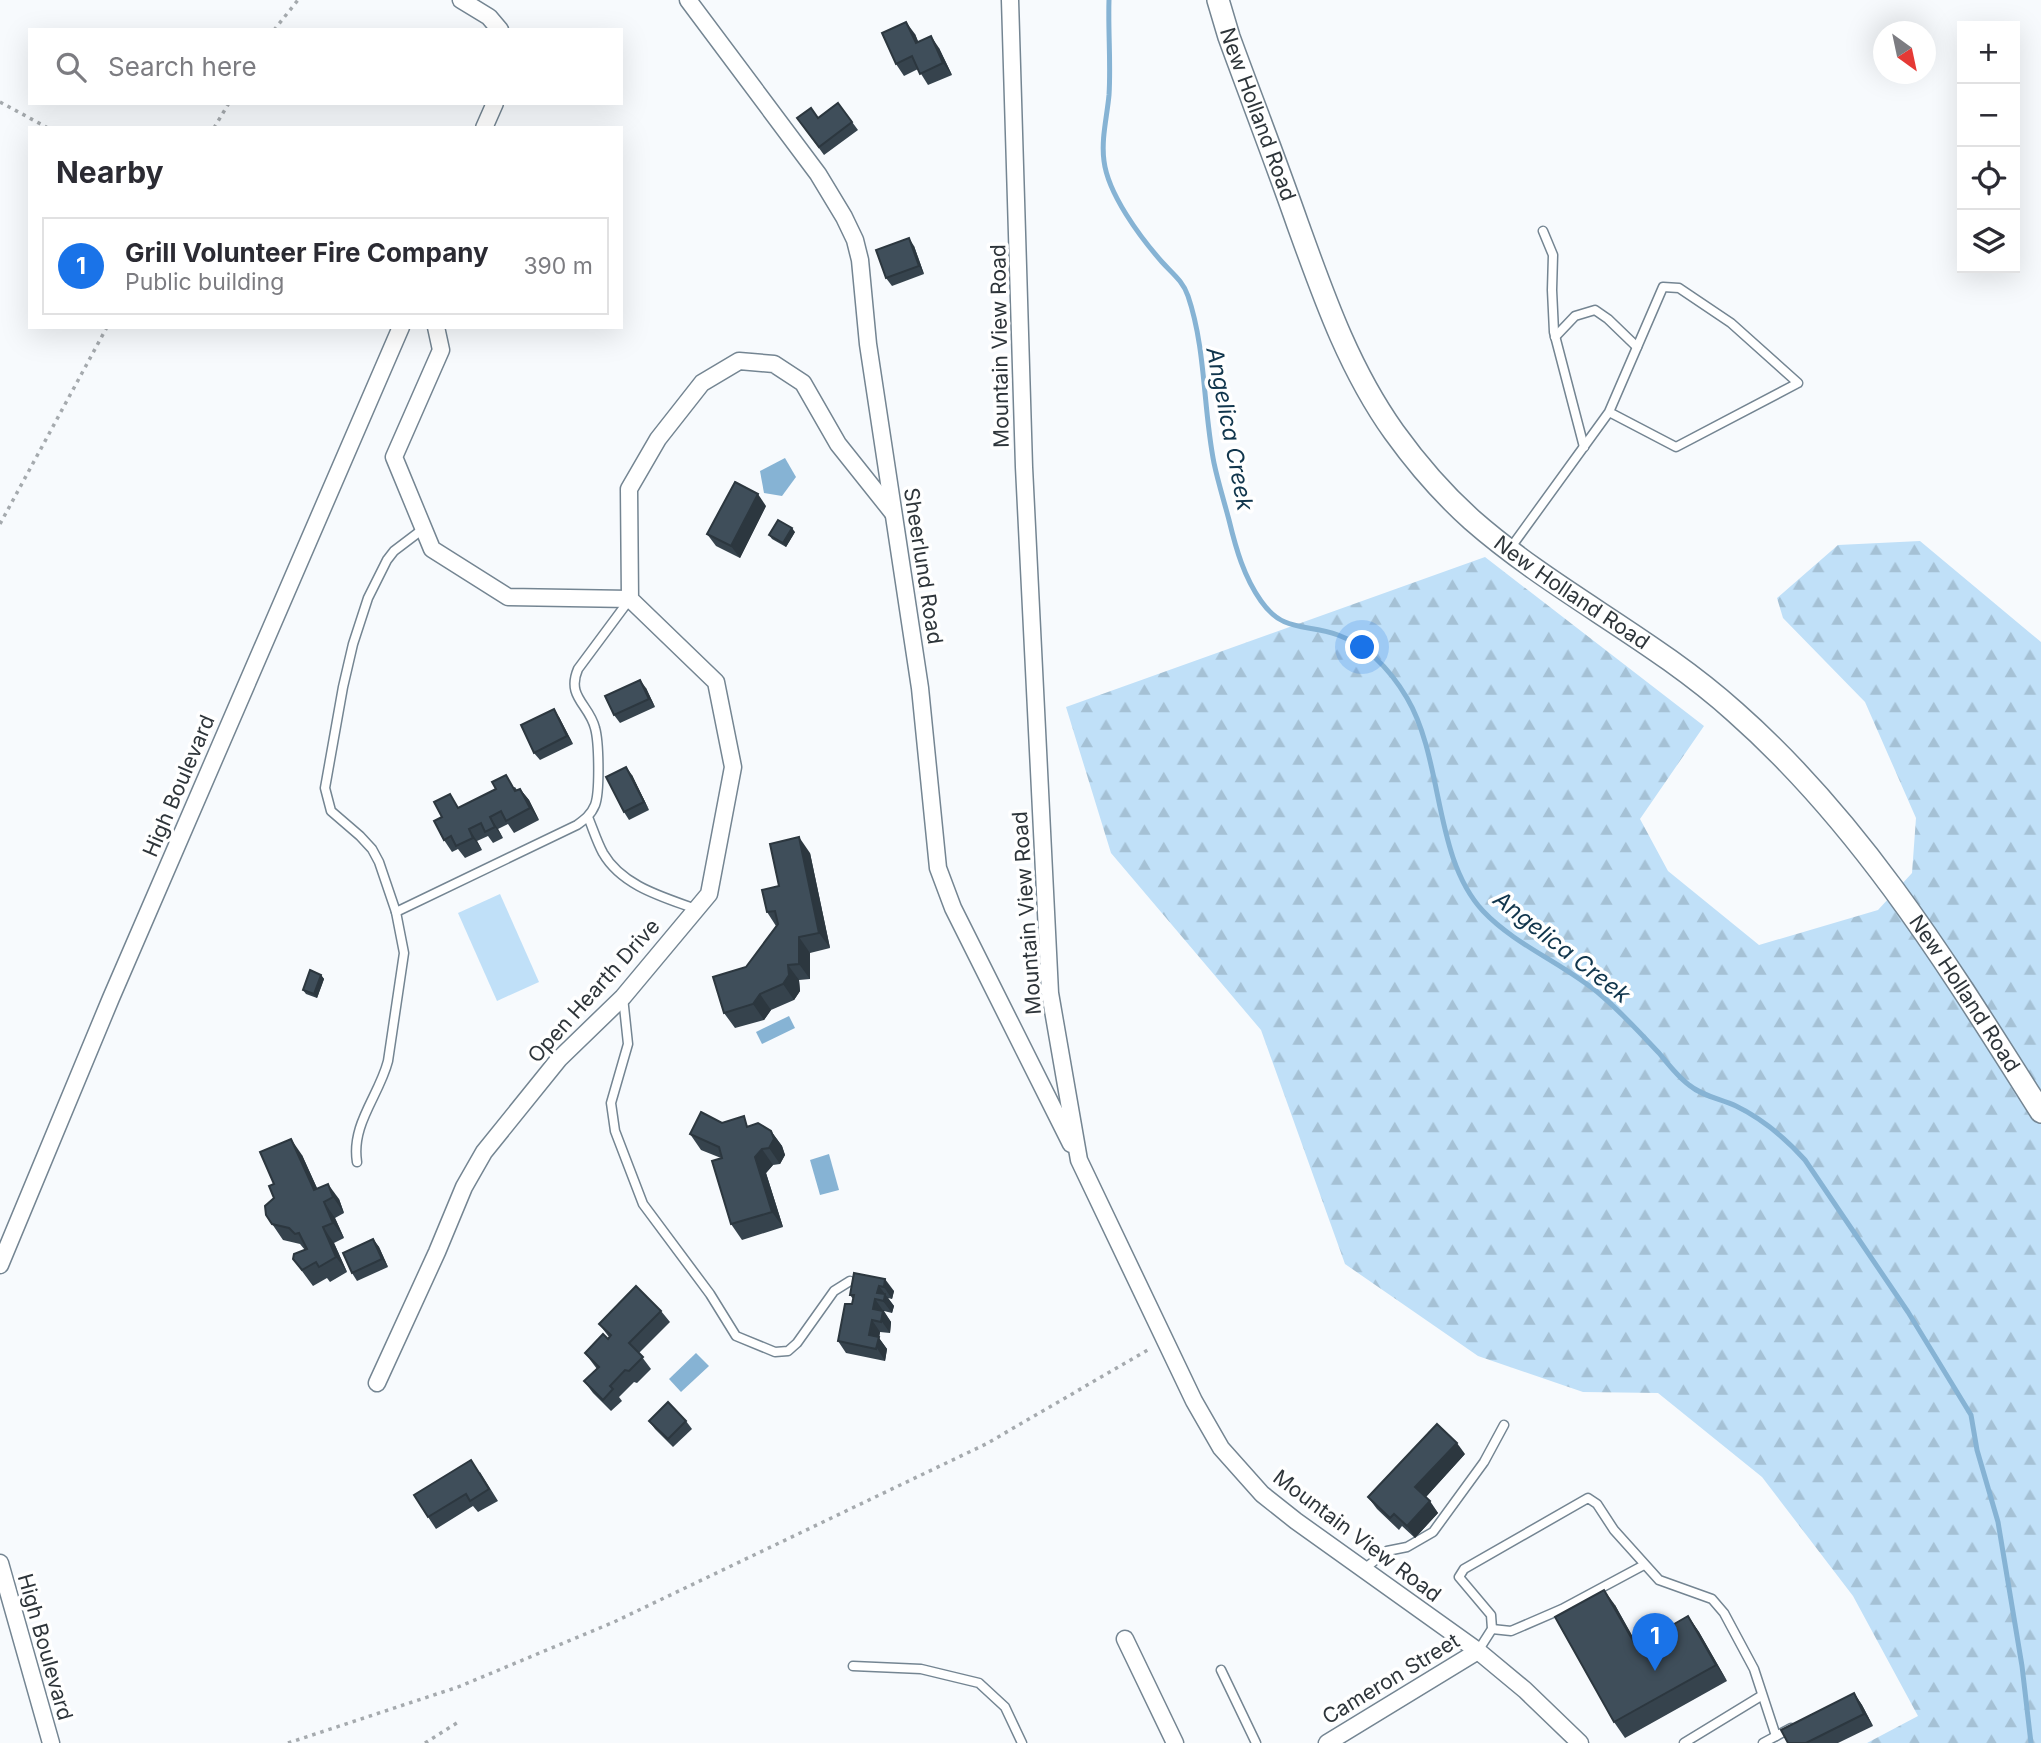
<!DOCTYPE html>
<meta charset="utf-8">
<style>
:root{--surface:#fff;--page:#f2f2f3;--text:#2b2b33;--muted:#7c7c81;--line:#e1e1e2;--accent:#1a73e8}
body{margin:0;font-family:Inter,sans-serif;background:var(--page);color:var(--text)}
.controls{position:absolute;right:21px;top:21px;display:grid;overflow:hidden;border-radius:0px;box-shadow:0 7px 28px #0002}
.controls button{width:63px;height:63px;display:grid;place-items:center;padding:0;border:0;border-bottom:2px solid var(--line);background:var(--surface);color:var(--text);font:35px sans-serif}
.compass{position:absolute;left:1873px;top:21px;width:63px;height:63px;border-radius:50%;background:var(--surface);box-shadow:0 7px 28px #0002;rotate:147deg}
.you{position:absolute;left:1363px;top:648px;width:24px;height:24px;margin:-18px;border:5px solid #fff;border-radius:50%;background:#1a73e8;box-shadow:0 0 0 10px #1a73e833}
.badge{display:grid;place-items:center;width:46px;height:46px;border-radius:50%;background:var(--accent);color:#fff;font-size:23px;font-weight:700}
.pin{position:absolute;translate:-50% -58px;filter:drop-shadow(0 2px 4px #0008)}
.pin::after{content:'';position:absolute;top:37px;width:24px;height:21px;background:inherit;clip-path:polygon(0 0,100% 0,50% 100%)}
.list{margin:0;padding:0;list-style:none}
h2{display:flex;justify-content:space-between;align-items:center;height:91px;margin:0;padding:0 28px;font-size:30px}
h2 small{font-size:23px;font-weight:400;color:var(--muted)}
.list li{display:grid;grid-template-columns:46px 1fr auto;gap:21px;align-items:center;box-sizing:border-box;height:98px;margin:0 14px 14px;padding:0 14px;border:2px solid var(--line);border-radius:0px}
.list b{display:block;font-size:26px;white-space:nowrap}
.list p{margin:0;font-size:23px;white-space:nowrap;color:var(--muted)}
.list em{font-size:23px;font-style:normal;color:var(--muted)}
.icon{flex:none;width:38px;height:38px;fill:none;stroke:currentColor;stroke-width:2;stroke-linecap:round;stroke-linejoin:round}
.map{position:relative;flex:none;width:2041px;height:1743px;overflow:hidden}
.search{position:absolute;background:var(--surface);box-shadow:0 7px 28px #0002;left:28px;top:28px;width:595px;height:77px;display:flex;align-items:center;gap:18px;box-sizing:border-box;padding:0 24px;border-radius:0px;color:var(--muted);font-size:26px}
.panel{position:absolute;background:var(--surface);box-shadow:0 7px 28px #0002;left:28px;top:126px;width:595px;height:203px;border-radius:0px}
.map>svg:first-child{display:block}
</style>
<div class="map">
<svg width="2041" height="1743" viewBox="0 0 2041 1743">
<defs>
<pattern id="forest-firs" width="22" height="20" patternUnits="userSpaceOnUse" patternTransform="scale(1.75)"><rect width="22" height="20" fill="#c0e0f8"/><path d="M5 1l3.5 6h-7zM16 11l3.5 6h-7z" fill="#a5c1d5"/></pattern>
</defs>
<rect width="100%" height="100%" fill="#f7fafd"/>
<path fill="url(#forest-firs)" d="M 1920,541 L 2041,642 L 2041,1743 L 1867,1743 L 1918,1716 L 1853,1596 L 1762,1477 L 1658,1393 L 1583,1392 L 1478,1356 L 1345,1264 L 1261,1030 L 1111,853 L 1066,707 L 1485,557 L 1704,726 L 1640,819 L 1668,871 L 1759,945 L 1878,910 L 1912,873 L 1916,818 L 1865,702 L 1783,618 L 1777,598 L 1838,545 Z"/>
<path fill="#c0e0f8" d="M 500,894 L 539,982 L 497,1001 L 458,913 Z"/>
<g fill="#86b3d4">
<path d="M 785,458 L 796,477 L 782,496 L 764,493 L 760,471 Z"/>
<path d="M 789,1016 L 795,1028 L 762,1044 L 756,1032 Z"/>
<path d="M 829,1154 L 839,1190 L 820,1195 L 810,1160 Z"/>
<path d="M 696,1353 L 709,1366 L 681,1392 L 669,1379 Z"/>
</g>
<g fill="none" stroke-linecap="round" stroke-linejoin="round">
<path stroke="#86b3d4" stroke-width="5" d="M 1109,0 C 1108,32 1111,64 1109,95 C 1107,117 1101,139 1104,161 C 1108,194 1140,237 1162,262 C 1172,273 1183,281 1188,296 C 1206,349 1203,408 1214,463 C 1218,482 1224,501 1229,520 C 1236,549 1244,577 1261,601 C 1284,634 1307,623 1338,635 C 1368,646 1391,671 1407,698 C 1444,761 1433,857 1483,911 C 1516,946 1565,964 1602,996 C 1622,1013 1640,1033 1659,1053 C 1668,1064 1678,1077 1689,1085 C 1702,1096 1721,1099 1736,1106 C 1761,1118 1786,1139 1805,1160 L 1908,1312 L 1971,1415 L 1977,1450 L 1998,1522 L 2022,1666 L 2031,1743"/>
<defs>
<g id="service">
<path d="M 1543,231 L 1553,255 L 1552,290 L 1554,332 L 1584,447"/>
<path d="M 1555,337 L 1575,316 L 1595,310 L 1608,319 L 1637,347"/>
<path d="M 1509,550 L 1609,412 L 1663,287 L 1679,288 L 1731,323 L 1798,383 L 1676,447 L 1609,412"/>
<path d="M 588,817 C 593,829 597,842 603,853 C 622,886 663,897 696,909"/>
<path d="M 396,912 L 577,825 C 584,820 591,815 595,805 C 600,792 599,742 595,728 C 589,704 566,697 578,669 L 630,599"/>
<path d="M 623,997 L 628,1044 L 611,1103 L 615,1131 L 643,1204 L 710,1294 L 736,1336 L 775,1352 L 788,1351 L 797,1343 L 834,1291 L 850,1281"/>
<path d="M 357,1162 C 351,1124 379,1096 388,1061 L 404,953 L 396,912 L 379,862 L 372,849 L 360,836 L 331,811 L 325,788 L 343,687 L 353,644 L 368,598 L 387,560 L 394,551 L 423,529"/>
<path d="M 1364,1569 L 1387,1551 L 1407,1547 L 1433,1532 L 1484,1462 L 1504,1425"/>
<path d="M 1492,1629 L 1511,1631 L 1562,1609 L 1644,1565"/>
<path d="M 1478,1651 L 1492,1629 L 1491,1615 L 1459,1577 L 1464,1569 L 1588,1498 L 1597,1504 L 1614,1530 L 1659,1580 L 1712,1599 L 1724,1613 L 1754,1669 L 1776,1736"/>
<path d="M 853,1666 L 921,1669 L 979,1683 L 1005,1707 L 1022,1743"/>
<path d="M 1221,1670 L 1256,1743"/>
<path d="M 1684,1743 L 1761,1696"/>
<path d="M 1763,1743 L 1791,1728"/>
</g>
<g id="minor">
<path d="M 461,0 L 489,17 L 500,30"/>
<path d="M 688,0 L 818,174 L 844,217 L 855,240 L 860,260 L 868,344 L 920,688 L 938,868 L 953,908 L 1071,1144"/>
<path d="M 1010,0 L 1024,467 L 1050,993 L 1079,1160 L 1194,1401 L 1221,1448 L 1262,1494 L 1296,1521 L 1478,1651 L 1525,1690 L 1580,1743"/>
<path d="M 484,128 L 495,103"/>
<path d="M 436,327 L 441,350 L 394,457 L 432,549 L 508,597 L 630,599"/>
<path d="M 0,1265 L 111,998 L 401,327"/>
<path d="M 377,1383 L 437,1252 L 464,1187 L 484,1152 L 559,1059 L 623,997 L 709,894 L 733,767 L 716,682 L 630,599 L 629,489 L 658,439 L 702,383 L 739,361 L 774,364 L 803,383 L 838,444 L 893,513"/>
<path d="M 0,1563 L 51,1743"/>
<path d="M 1125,1639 L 1175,1743"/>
<path d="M 1327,1743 L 1478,1651"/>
</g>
<g id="secondary">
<path id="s1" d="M 1218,0 L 1229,37 C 1252,100 1276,162 1298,225 C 1324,297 1349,369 1394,432 C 1417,464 1443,494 1472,520 C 1554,592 1654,639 1735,712 C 1863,825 1951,970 2041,1112"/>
</g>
</defs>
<use href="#service" stroke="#748592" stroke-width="11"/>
<use href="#minor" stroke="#748592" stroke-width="19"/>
<use href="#secondary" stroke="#748592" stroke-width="24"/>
<g stroke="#a5aaae" stroke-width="3.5" stroke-dasharray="3.5 5" stroke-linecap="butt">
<path d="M 274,30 L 298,0"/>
<path d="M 0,102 L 48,128"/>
<path d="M 214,128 L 229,103"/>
<path d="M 0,524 L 107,327"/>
<path d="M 288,1743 L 458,1687 L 614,1622 L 986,1444 L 1151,1348"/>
<path d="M 425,1743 L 460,1721"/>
</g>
<use href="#service" stroke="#fff" stroke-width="8"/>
<use href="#minor" stroke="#fff" stroke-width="16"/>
<use href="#secondary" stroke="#fff" stroke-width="21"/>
</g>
<g fill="#36434d">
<path d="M 915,34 L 918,42 L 939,48 L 952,75 L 928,85 L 918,69 L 904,76 L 896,64 Z"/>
<path d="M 838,103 L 858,130 L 824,155 L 797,118 L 818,118 Z"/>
<path d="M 914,246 L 924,274 L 892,286 L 886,278 Z"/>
<path d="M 766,506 L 740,558 L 716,546 L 707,534 Z"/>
<path d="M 795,532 L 786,547 L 772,539 L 769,535 Z"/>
<path d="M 646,688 L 655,707 L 620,723 L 614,715 Z"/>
<path d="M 559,717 L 573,744 L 540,760 L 534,753 Z"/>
<path d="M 632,775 L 649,810 L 629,820 L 624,812 Z"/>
<path d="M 515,787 L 517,790 L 520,789 L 529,800 L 539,820 L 514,833 L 508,824 L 498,829 L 503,838 L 493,843 L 488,836 L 477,841 L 482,850 L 465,858 L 458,849 L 452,852 L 444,840 L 459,807 Z"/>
<path d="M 810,853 L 830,948 L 810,953 L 810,979 L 799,980 L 800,991 L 794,1000 L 771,1010 L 764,1020 L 735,1028 L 724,1013 L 746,967 L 776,926 L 767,912 L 779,886 Z"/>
<path d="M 321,975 L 324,979 L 317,998 L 306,994 L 303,990 Z"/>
<path d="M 722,1123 L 750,1126 L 771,1131 L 782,1146 L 785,1155 L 780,1164 L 773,1165 L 766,1173 L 783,1227 L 742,1240 L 731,1224 L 721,1158 L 701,1150 L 690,1134 Z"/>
<path d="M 302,1155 L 317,1188 L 339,1199 L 344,1213 L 335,1218 L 344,1238 L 334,1243 L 347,1272 L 330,1282 L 327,1278 L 313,1286 L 293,1259 L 305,1250 L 300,1244 L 283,1240 L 266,1215 L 274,1198 L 274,1184 Z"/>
<path d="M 373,1239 L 379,1247 L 388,1267 L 357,1281 L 352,1273 Z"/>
<path d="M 854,1273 L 894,1291 L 892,1299 L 888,1298 L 894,1306 L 892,1313 L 884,1311 L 891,1322 L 890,1333 L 880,1332 L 879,1338 L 887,1349 L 885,1361 L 846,1353 L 838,1341 L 852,1304 L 853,1299 L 850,1295 Z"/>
<path d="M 661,1311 L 670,1322 L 639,1353 L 651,1369 L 637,1383 L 634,1382 L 619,1397 L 622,1401 L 611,1411 L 593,1393 L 584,1381 L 597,1369 L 585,1353 L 609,1337 L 599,1324 Z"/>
<path d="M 649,1421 L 686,1421 L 692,1429 L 673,1447 L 655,1429 Z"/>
<path d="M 1465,1454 L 1426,1497 L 1438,1513 L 1415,1538 L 1402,1526 L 1399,1530 L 1377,1509 L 1368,1497 Z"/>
<path d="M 480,1472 L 498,1501 L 478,1512 L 473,1506 L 436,1529 L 428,1517 Z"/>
<path d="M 1615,1605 L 1637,1645 L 1688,1616 L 1699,1632 L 1727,1681 L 1625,1738 L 1614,1722 Z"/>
<path d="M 1854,1693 L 1862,1705 L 1873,1726 L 1838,1743 L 1788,1743 Z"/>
</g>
<g fill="#2c373f">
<path d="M 906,22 L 915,34 L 924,55 L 916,43 Z"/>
<path d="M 931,36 L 939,48 L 952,75 L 943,63 Z"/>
<path d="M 909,238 L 914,246 L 924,274 L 919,266 Z"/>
<path d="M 758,494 L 766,506 L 740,558 L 731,546 Z"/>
<path d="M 792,528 L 795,532 L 786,547 L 783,543 Z"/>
<path d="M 640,680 L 646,688 L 655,707 L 649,699 Z"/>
<path d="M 554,709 L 559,717 L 573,744 L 567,736 Z"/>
<path d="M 626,767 L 632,775 L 649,810 L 644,802 Z"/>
<path d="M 520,789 L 529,800 L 539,820 L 530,808 Z"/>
<path d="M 490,817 L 498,829 L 503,838 L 495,827 Z"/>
<path d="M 469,829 L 477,841 L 482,850 L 473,838 Z"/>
<path d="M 799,837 L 810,853 L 830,948 L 819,933 Z"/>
<path d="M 799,937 L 810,953 L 810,979 L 799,964 Z"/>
<path d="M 788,965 L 799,980 L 800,991 L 794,1000 L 783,984 Z"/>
<path d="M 321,975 L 324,979 L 317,998 L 314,994 Z"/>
<path d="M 760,994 L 771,1010 L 764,1020 L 753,1004 Z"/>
<path d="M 771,1131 L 782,1146 L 785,1155 L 780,1164 L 769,1148 Z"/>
<path d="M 291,1139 L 302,1155 L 325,1206 L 314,1190 Z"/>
<path d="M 762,1149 L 773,1165 L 766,1173 L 783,1227 L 772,1212 L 755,1157 Z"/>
<path d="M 328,1184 L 339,1199 L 344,1213 L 333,1197 Z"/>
<path d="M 324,1202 L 335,1218 L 344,1238 L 333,1223 Z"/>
<path d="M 323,1227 L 334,1243 L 347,1272 L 336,1257 Z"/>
<path d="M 373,1239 L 379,1247 L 388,1267 L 382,1259 Z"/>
<path d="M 885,1279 L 894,1291 L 892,1299 L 884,1287 Z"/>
<path d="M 879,1286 L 894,1306 L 892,1313 L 877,1293 Z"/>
<path d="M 875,1299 L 891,1322 L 890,1333 L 873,1309 Z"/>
<path d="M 872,1320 L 880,1332 L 879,1338 L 887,1349 L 885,1361 L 869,1335 Z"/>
<path d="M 1457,1443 L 1465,1454 L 1424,1499 L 1415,1487 Z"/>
<path d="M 1430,1501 L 1438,1513 L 1415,1538 L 1407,1526 Z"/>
<path d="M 1604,1590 L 1615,1605 L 1647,1662 L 1636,1646 Z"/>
<path d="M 1688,1616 L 1699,1632 L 1727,1681 L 1716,1665 Z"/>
<path d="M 1854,1693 L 1862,1705 L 1873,1726 L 1864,1714 Z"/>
</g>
<g fill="#3f4e5a" stroke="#2c373f" stroke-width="2">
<path d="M 906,22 L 916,43 L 931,36 L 943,63 L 920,74 L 912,56 L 896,64 L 882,33 Z"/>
<path d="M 838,103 L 852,122 L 819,147 L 797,118 L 811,108 L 818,118 Z"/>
<path d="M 909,238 L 919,266 L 886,278 L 876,250 Z"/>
<path d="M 735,482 L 758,494 L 731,546 L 707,534 Z"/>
<path d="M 778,520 L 792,528 L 783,543 L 769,535 Z"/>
<path d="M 640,680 L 649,699 L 614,715 L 605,696 Z"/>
<path d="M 554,709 L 567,736 L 534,753 L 521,725 Z"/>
<path d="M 626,767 L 644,802 L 624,812 L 606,777 Z"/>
<path d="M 506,775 L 515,791 L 520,789 L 530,808 L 506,821 L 501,811 L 490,817 L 495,827 L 485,832 L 481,823 L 469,829 L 473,838 L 456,846 L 451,836 L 444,840 L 434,821 L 442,817 L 434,802 L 450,794 L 458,808 L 496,789 L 492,782 Z"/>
<path d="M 799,837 L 819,933 L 799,937 L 799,964 L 788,965 L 789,975 L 783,984 L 760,994 L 753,1004 L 724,1013 L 713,977 L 746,967 L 778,924 L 775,911 L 767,912 L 762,890 L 779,886 L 770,844 Z"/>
<path d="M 310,970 L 321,975 L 314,994 L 303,990 Z"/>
<path d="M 701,1112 L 722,1123 L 744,1116 L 747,1127 L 758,1123 L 771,1131 L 774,1139 L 769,1148 L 762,1149 L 755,1157 L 772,1212 L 731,1224 L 712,1161 L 722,1158 L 719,1147 L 690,1134 Z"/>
<path d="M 291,1139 L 314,1190 L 328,1184 L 333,1197 L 324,1202 L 333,1223 L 323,1227 L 336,1257 L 319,1267 L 316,1262 L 302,1270 L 293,1259 L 294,1254 L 307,1249 L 299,1233 L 295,1234 L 289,1228 L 272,1224 L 266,1215 L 265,1206 L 274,1198 L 269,1186 L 274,1184 L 260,1152 Z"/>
<path d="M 373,1239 L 382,1259 L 352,1273 L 343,1253 Z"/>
<path d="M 854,1273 L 885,1279 L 884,1287 L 879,1286 L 877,1293 L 885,1294 L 884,1301 L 875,1299 L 873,1309 L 883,1311 L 881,1322 L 872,1320 L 869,1335 L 879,1337 L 876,1349 L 838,1341 L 845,1304 L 852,1304 L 854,1295 L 850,1295 Z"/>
<path d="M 636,1286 L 661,1311 L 629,1343 L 643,1357 L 629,1371 L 625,1370 L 610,1386 L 613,1389 L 603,1400 L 584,1381 L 599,1367 L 585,1353 L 603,1334 L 608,1339 L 611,1335 L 599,1324 Z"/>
<path d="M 668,1402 L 686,1421 L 668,1439 L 649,1421 Z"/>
<path d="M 1437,1424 L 1457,1443 L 1415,1487 L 1430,1501 L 1407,1526 L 1394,1514 L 1390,1518 L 1368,1497 Z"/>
<path d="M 471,1460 L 489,1489 L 470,1501 L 466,1494 L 428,1517 L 414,1495 Z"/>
<path d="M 1604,1590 L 1636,1646 L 1688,1616 L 1716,1665 L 1614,1722 L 1555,1617 Z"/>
<path d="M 1854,1693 L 1864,1714 L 1806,1743 L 1788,1743 L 1781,1730 Z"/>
</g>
<g text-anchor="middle" stroke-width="7" stroke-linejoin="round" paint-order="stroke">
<g font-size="21" fill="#2e353a" stroke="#fff">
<text dy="7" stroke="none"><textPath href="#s1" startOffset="121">New Holland Road</textPath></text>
<text transform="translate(1000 346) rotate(-91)" y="7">Mountain View Road</text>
<text transform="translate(923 566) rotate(81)" y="7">Sheerlund Road</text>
<text dy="7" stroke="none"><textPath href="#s1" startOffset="709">New Holland Road</textPath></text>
<text transform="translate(179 786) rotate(-67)" y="7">High Boulevard</text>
<text transform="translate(1027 913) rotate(-94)" y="7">Mountain View Road</text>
<text transform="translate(594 991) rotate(-48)" y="7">Open Hearth Drive</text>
<text dy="7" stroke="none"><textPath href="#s1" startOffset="1276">New Holland Road</textPath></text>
<text transform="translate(1357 1536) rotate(37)" y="7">Mountain View Road</text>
<text transform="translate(45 1647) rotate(74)" y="7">High Boulevard</text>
<text transform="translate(1391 1679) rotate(-31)" y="7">Cameron Street</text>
</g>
<g font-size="23" font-style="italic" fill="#10354c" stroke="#fff">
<text transform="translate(1230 429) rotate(79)" y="8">Angelica Creek</text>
<text transform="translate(1562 947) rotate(38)" y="8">Angelica Creek</text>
</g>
</g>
</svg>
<div class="controls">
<button>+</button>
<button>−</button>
<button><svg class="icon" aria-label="locate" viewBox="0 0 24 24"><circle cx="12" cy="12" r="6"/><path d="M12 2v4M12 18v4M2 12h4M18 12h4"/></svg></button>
<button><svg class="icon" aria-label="layers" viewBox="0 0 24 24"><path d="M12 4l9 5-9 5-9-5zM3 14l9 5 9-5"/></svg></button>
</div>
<svg class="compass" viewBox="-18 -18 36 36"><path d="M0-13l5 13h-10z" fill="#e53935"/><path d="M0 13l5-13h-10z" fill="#7c7c81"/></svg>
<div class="you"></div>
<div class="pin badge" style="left:1655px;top:1671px">1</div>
<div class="search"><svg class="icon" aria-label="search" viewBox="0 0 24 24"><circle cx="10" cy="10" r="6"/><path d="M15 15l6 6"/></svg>Search here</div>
<section class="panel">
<h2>Nearby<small></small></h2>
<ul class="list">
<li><span class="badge">1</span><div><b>Grill Volunteer Fire Company</b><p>Public building</p></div><em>390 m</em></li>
</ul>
</section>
</div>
